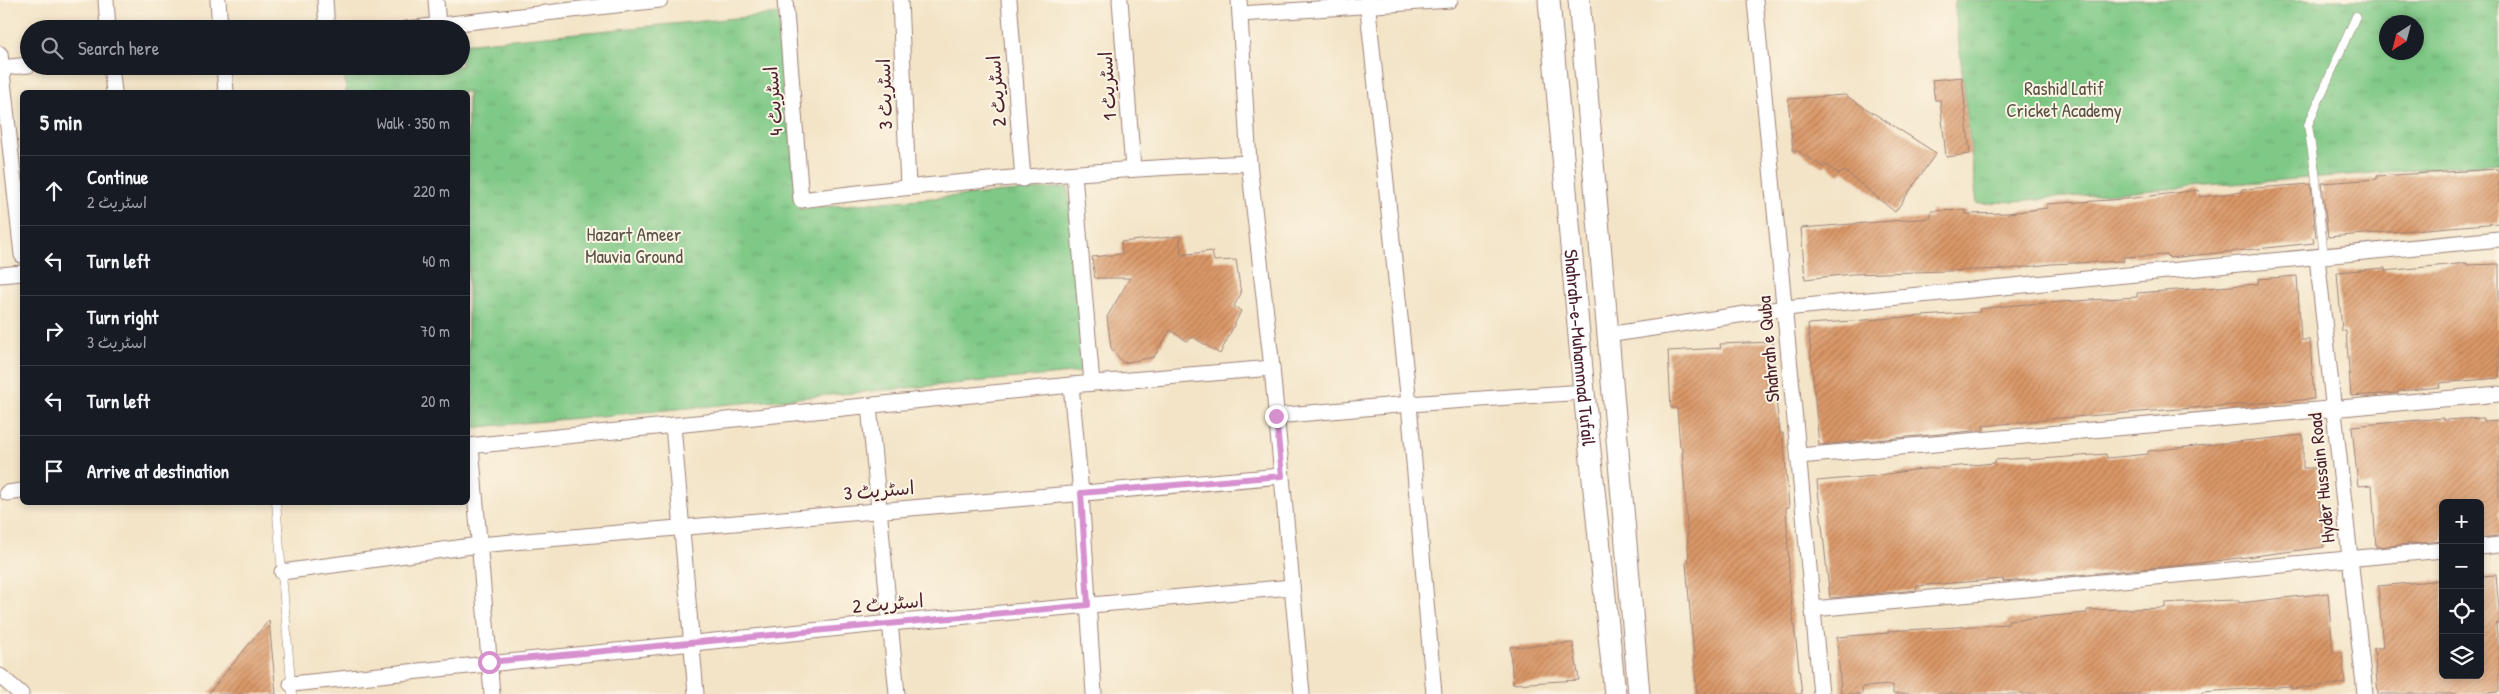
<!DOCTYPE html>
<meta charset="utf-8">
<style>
:root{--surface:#171b24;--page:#242831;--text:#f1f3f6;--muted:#9ea1a6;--line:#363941}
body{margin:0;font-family:"Patrick Hand","Playpen Sans Arabic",sans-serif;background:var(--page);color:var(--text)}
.controls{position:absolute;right:15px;bottom:15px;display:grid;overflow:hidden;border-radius:8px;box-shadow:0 2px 8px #0003}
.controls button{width:45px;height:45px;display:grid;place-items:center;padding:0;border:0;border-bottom:1px solid var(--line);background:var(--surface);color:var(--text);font:25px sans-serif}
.compass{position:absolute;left:2379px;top:15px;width:45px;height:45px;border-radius:50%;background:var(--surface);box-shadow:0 2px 8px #0003;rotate:216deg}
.stop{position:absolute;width:15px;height:15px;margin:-11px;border:4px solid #d690ce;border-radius:50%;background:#fff}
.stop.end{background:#d690ce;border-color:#fff;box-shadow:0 1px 5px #0008}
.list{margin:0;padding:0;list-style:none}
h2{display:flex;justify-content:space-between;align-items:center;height:65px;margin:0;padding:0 20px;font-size:21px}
h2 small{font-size:16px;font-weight:400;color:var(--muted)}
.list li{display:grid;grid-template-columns:32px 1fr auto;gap:15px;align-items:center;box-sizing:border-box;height:70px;padding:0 20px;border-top:1px solid var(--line)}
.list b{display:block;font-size:19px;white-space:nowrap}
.list p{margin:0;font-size:16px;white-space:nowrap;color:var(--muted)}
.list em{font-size:16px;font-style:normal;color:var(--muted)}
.icon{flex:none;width:28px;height:28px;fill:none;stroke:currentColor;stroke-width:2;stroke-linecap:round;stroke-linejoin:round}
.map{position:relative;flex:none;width:2499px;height:694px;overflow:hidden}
.search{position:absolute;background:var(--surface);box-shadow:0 2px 8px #0003;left:20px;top:20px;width:450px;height:55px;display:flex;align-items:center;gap:12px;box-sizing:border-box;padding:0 18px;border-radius:28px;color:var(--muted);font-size:19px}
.panel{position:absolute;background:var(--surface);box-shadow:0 2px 8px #0003;left:20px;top:90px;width:450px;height:415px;border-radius:8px}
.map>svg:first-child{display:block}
</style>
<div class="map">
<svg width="2499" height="694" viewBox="0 0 2499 694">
<defs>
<pattern id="park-tufts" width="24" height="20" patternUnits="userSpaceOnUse" patternTransform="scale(1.25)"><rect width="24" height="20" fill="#7fc986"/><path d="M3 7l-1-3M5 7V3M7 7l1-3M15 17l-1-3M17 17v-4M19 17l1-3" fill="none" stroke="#6fac74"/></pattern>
<pattern id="building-hatch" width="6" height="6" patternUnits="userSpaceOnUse" patternTransform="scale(1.25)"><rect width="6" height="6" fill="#da9868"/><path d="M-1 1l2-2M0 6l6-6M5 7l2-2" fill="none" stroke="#b37b56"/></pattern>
</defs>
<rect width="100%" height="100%" fill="#fcf5e5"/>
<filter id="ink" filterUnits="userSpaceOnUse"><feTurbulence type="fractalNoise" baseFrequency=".02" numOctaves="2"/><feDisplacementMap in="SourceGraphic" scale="10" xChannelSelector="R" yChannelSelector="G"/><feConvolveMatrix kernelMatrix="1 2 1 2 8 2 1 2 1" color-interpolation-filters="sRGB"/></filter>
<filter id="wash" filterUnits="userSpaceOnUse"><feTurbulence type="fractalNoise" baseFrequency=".0096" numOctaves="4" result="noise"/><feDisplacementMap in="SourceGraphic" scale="20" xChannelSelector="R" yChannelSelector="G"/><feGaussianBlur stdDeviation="1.12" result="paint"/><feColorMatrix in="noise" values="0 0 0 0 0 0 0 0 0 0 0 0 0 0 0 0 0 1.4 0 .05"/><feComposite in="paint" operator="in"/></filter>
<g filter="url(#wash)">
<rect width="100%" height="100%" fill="#f3e4c7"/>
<g fill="url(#park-tufts)" stroke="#647458" fill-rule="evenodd">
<path d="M 1954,0 L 2499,0 L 2499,163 L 1977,204 ZM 2386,22 L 2416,22 L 2416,52 L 2386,52 Z"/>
<path d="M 778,14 L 798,209 L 1068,187 L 1083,372 L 468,428 L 468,92 L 346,92 L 343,66 L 461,66 L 461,44 Z"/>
</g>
<g id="blocks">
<g fill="url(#building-hatch)">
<path d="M 1962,77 L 1970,154 L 1946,157 L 1940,100 L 1935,100 L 1932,80 Z"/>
<path d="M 1845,95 L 1936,153 L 1895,212 L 1845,171 L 1839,174 L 1825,164 L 1823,167 L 1798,151 L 1793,151 L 1788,99 Z"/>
<path d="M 2499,169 L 2499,223 L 2328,237 L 2322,183 L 2377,179 L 2377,176 Z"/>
<path d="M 2311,184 L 2316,237 L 2313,238 L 2314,243 L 2169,258 L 2168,255 L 2123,257 L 2124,261 L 2051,264 L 2009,269 L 1852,274 L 1805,279 L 1801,228 L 1931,218 L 1931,211 L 1966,210 L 1966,214 L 2009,213 L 2047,208 L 2047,204 L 2126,199 L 2199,190 L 2200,197 L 2242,192 L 2242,189 Z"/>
<path d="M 1180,236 L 1181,255 L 1212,251 L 1214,261 L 1236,260 L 1241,294 L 1234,306 L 1241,311 L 1220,354 L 1193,337 L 1187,341 L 1170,330 L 1154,357 L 1123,363 L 1111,348 L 1107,317 L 1130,278 L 1095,278 L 1092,257 L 1122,254 L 1121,242 Z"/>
<path d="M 2467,263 L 2467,265 L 2499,264 L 2499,378 L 2439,383 L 2440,387 L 2398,391 L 2398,393 L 2351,396 L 2346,331 L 2342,331 L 2337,272 L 2385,268 L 2385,271 Z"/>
<path d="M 2297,276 L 2301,340 L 2310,340 L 2314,399 L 2060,418 L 1983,426 L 1984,430 L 1819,445 L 1808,324 L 1980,312 L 1979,309 L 2015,305 L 2137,297 L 2137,293 L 2258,284 L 2258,279 Z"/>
<path d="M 1773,342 L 1775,392 L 1780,433 L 1783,433 L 1789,507 L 1786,508 L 1790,590 L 1802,694 L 1697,694 L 1686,563 L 1689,562 L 1682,447 L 1680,447 L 1677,408 L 1671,408 L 1668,351 L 1721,348 L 1720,344 Z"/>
<path d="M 2443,418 L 2443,420 L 2483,418 L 2483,422 L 2499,421 L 2499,536 L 2480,538 L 2480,503 L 2443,503 L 2443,541 L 2376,547 L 2372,485 L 2358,486 L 2352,426 Z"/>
<path d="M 2303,435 L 2303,468 L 2316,468 L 2324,547 L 2192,564 L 2003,582 L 2003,579 L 1916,586 L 1917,590 L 1830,598 L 1817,481 L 1874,476 L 1913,470 L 1995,463 L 1995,460 L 2029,458 L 2029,460 L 2106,454 L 2107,458 L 2148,454 L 2148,451 Z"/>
<path d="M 2496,575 L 2499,609 L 2499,623 L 2496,624 L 2499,651 L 2499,692 L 2480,694 L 2378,694 L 2374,648 L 2383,648 L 2378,586 L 2443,580 L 2443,675 L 2480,675 L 2480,576 Z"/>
<path d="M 2328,593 L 2333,653 L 2342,652 L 2345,683 L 2291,689 L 2291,686 L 2202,692 L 2202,694 L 1893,694 L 1893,685 L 1862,687 L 1862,694 L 1841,694 L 1837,637 L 1888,633 L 1888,631 L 2008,624 L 2008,620 L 2087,613 L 2087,610 L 2165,608 L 2165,603 L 2203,601 L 2239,600 L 2239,603 Z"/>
<path d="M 269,620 L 276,694 L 208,694 Z"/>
<path d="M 1573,643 L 1579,680 L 1513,684 L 1510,647 Z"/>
</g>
</g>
</g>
<g filter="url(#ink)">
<use href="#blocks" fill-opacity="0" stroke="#9e8279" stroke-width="1"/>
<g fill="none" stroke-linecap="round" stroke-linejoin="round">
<defs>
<g id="service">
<path d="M 2324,257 L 2315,171 L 2308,125 L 2356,16"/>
<path d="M 276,502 L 292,694"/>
</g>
<g id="minor">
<path d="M 106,0 L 108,29"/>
<path d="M 218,0 L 220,29"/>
<path d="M 325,0 L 327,29"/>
<path d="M 436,0 L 438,27"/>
<path d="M 785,0 L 801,200 C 949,181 1099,170 1249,163"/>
<path d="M 900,0 L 908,187"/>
<path d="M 1009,0 L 1023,179"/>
<path d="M 1120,0 L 1133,169"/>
<path d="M 1239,0 L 1249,163 L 1272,368 L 1302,694"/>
<path d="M 1367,0 L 1409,404 L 1434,694"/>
<path d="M 1755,0 L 1821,694"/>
<path d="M 1240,14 L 1450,0"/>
<path d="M 406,29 L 660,0"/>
<path d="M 0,54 L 22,255"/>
<path d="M 111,66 L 114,92"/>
<path d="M 224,66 L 226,92"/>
<path d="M 0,68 L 29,65"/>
<path d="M 1074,174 L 1092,383"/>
<path d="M 2317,257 L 2365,694"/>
<path d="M 0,275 L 22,273"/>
<path d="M 1607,335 L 1785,308 L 2499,239"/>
<path d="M 1071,385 L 1081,493 L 1094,694"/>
<path d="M 869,406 L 897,694"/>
<path d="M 1276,416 L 1409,404 L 1584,392"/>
<path d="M 673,425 L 696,694"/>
<path d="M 468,446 L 1071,385 L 1272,368"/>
<path d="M 471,446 L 492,694"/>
<path d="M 1799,456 L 2499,394"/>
<path d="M 7,493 L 22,491"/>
<path d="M 2480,547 L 2499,545"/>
<path d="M 282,572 L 479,545 L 1282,476"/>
<path d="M 1813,609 L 2443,550"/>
<path d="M 0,676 L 21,694"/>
<path d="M 291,684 L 890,623 L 1292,587"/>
</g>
<g id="secondary">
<path id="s1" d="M 1549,0 L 1584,392 L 1615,694"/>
<path d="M 1579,0 L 1639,694"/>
</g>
</defs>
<use href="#service" stroke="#9e8279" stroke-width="9"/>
<use href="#minor" stroke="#9e8279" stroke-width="17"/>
<use href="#secondary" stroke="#9e8279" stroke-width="23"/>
<use href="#service" stroke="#fff" stroke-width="8"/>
<use href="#minor" stroke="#fff" stroke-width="15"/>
<use href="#secondary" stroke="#fff" stroke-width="21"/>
</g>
</g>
<g fill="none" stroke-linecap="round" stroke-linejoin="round" filter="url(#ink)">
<path stroke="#d690ce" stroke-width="6" d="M 489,662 L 1088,605 L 1081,493 L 1282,476 L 1276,416"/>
</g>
<g text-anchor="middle" stroke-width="4" stroke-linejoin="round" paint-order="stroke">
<g font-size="19" fill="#4a1f2b" stroke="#fcf5e5">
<text transform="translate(1107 86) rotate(-94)" y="7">اسٹریٹ 1</text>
<text transform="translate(996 91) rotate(-95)" y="7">اسٹریٹ 2</text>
<text transform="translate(884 94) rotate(-92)" y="7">اسٹریٹ 3</text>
<text transform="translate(773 101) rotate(-95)" y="7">اسٹریٹ 4</text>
<text dy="7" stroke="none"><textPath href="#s1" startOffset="349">Shahrah-e-Muhammad Tufail</textPath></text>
<text transform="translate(1768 349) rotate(-95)" y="7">Shahrah e Quba</text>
<text transform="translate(2321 478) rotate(-96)" y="7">Hyder Hussain Road</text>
<text transform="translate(879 490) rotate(-5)" y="7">اسٹریٹ 3</text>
<text transform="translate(888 603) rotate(-5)" y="7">اسٹریٹ 2</text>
</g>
<g font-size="19" fill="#5a5246" stroke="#fcf5e5">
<text x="2064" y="95">Rashid Latif<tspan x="2064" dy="22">Cricket Academy</tspan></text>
<text x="634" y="241">Hazart Ameer<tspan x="634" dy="22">Mauvia Ground</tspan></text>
</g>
</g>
</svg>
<div class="controls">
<button>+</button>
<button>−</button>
<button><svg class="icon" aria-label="locate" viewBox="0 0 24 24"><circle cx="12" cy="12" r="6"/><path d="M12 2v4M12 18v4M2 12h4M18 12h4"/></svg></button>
<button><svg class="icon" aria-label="layers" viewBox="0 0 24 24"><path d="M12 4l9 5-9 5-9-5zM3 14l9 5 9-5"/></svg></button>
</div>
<svg class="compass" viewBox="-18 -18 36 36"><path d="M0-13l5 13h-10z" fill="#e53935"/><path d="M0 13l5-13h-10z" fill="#9ea1a6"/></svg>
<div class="stop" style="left:489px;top:662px"></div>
<div class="stop end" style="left:1276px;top:416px"></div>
<div class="search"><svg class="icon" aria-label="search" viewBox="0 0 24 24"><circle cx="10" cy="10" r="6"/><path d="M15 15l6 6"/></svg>Search here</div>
<section class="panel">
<h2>5 min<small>Walk · 350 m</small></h2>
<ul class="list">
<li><svg class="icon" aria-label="ahead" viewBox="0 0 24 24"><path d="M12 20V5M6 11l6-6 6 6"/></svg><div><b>Continue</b><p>اسٹریٹ 2</p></div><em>220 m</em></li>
<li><svg class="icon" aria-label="left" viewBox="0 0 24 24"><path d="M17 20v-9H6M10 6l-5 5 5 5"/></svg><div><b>Turn left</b></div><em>40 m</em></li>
<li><svg class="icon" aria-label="right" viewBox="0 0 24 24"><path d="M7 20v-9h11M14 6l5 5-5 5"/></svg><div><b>Turn right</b><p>اسٹریٹ 3</p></div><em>70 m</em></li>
<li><svg class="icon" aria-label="left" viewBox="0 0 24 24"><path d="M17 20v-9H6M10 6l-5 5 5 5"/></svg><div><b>Turn left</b></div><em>20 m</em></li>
<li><svg class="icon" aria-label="arrive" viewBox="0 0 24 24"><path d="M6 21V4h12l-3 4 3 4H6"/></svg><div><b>Arrive at destination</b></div></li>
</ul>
</section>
</div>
